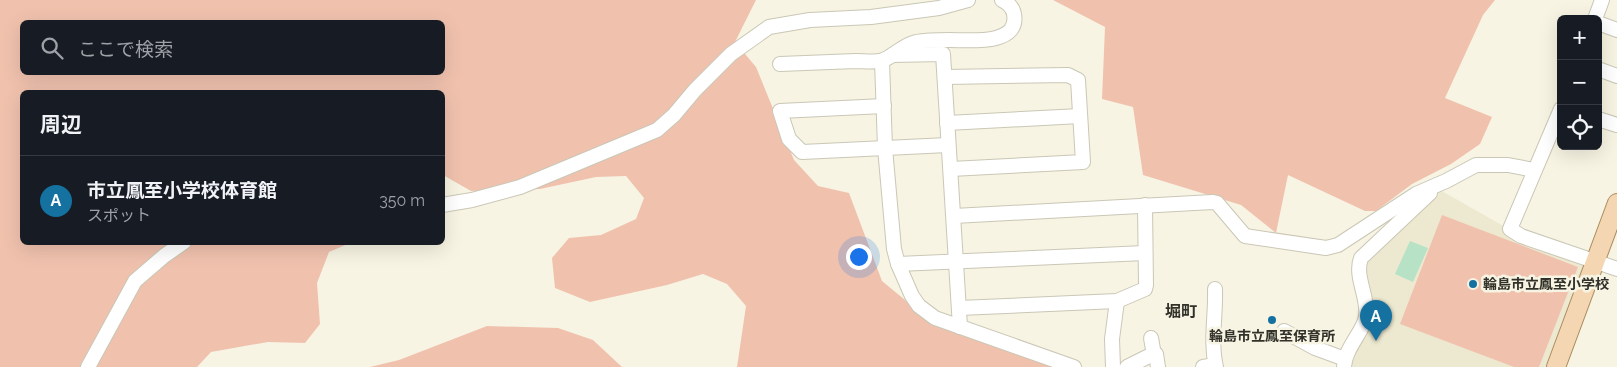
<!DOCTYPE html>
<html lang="ja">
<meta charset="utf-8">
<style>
:root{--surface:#171b24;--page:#242831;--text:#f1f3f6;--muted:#9ea1a6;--line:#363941;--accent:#1571a0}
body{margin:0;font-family:Raleway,"Noto Sans JP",sans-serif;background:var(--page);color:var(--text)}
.controls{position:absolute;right:15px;top:15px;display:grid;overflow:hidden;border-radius:8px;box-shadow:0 5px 20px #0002}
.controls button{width:45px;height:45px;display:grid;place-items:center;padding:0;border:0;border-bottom:1px solid var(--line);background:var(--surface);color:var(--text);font:25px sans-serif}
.you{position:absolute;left:858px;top:256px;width:18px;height:18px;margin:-12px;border:4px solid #fff;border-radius:50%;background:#1a73e8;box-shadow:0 0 0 8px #1a73e833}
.badge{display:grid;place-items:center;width:32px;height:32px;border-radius:50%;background:var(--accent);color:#fff;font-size:16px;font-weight:700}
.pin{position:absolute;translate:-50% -41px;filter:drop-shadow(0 1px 2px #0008)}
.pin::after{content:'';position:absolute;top:26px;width:18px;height:15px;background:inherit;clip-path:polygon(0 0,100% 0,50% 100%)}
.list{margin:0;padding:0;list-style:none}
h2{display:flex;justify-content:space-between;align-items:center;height:65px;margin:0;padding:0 20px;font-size:21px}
h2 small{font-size:16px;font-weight:400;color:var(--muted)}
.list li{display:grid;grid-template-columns:32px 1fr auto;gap:15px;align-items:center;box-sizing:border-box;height:90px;padding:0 20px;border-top:1px solid var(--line)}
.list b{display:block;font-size:19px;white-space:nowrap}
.list p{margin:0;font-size:16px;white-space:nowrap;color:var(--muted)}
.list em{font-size:16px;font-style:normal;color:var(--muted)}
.icon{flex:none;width:28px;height:28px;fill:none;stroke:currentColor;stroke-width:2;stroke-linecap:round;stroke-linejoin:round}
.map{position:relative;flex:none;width:1617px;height:367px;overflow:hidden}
.search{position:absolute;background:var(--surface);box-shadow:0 5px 20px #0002;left:20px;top:20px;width:425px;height:55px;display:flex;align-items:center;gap:12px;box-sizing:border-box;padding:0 18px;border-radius:8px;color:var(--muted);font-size:19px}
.panel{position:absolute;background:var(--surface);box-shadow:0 5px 20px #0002;left:20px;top:90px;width:425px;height:155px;border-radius:8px}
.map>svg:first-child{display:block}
</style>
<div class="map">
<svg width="1617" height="367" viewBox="0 0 1617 367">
<rect width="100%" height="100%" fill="#f7f4e3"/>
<path fill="#ede9d0" d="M 1440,190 L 1507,228 L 1590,261 L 1551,367 L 1349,367 L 1369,318 L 1363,269 L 1366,258 Z"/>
<g fill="#f0c2ae" fill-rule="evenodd">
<path d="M 0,0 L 756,0 L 735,42 L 756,67 L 794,160 L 818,186 L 849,193 L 882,281 L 928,319 L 1054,367 L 737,367 L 746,306 L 727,284 L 703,274 L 667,285 L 590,302 L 555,288 L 552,258 L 569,238 L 601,235 L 636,219 L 644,198 L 626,176 L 596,177 L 540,189 L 471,191 L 443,175 L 442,92 L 22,92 L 22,242 L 350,243 L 329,252 L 317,283 L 320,324 L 305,343 L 268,342 L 211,352 L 197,367 L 0,367 ZM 22,22 L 442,22 L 442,72 L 22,72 Z"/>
<path d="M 1053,0 L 1495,0 L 1483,15 L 1445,98 L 1492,117 L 1480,144 L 1451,164 L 1412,184 L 1376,211 L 1365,211 L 1288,175 L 1276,233 L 1241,205 L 1143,175 L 1133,107 L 1102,99 L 1105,27 Z"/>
<path d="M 1442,215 L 1578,267 L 1539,367 L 1514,367 L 1400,324 Z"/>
<path d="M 487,326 L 558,328 L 593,340 L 622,367 L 370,367 L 399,360 Z"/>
</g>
<path fill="#b7e2c5" d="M 1410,241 L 1428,248 L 1413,282 L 1395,274 Z"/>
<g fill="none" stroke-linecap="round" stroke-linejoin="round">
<defs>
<g id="minor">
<path d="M 1595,19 L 1602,0"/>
<path d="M 1598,23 L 1617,30"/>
<path d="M 892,55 L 943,54 L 960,327"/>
<path d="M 882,61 L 885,148 L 894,249 L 898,264 L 912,296 L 919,306 L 935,318 L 1074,367"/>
<path d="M 780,64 C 805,63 831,62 856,61 C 864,61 875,63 883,60 C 895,56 902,45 916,42 C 927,40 938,40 950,40 C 968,40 1020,46 1014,14 C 1013,8 1008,3 1002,0"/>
<path d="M 1598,69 L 1617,76"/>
<path d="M 945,77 L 1068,75 L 1078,80 L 1083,162 L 951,169"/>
<path d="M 884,106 L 780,111 L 789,139 L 802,152 L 948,145"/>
<path d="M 1561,109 L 1510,229 L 1521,236 L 1617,269"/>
<path d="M 1598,119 L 1617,125"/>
<path d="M 947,123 L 1080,116"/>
<path d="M 442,205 L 472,200 L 520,187 L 657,130 L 674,115 L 695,90 L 731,54 L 769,27 L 810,20 L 871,17 L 939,8 L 968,0"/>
<path d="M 954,216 L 1213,202 L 1217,203 L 1245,236 L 1326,248 L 1338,245 L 1416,194 L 1446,181 L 1476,165 L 1508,165 L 1534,170"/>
<path d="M 898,264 L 1145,253"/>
<path d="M 1215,289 C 1216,315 1210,341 1216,367"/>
<path d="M 959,308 L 1117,301 L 1145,289 L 1146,285 L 1145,205"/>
<path d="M 1284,331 L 1315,348 L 1345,359"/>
<path d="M 1151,338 L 1154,355"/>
<path d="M 88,367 L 135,281 L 164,256 L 184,242"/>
<path d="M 1113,367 L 1112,339 L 1117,301"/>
<path d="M 1127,367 L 1149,356 L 1156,354 L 1158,367"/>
<path d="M 1203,367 L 1215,365"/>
<path d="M 1344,367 C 1345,348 1363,332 1366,317 C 1369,297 1354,277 1361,258 L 1430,193"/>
</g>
<path id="major" d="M 1556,367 L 1617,203"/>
</defs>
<use href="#minor" stroke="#cac7b6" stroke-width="16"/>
<use href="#major" stroke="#ab8c61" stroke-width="20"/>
<use href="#minor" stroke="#fff" stroke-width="14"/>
<use href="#major" stroke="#f4d7b2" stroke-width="18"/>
</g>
<g fill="#1571a0" stroke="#f7f4e3" stroke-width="2">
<circle cx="1473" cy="284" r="5"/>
<circle cx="1272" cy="320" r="5"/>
</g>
<g text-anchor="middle" stroke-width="5" stroke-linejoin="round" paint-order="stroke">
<g font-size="14" font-weight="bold" fill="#313029" stroke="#f7f4e3" text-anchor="start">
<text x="1483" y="289">輪島市立鳳至小学校</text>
<text x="1272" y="341" text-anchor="middle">輪島市立鳳至保育所</text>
</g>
<g font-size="16" font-weight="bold" fill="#313029" stroke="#f7f4e3">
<text x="1181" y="317">堀町</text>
</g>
</g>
</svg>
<div class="controls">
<button>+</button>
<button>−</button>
<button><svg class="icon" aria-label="locate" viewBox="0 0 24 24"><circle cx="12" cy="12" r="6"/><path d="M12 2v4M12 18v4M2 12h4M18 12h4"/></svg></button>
</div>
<div class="you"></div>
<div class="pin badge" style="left:1376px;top:341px">A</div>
<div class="search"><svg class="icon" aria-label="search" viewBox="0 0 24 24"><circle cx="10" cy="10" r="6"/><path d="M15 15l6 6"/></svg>ここで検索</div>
<section class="panel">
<h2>周辺<small></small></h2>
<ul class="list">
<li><span class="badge">A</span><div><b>市立鳳至小学校体育館</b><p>スポット</p></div><em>350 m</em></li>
</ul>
</section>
</div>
